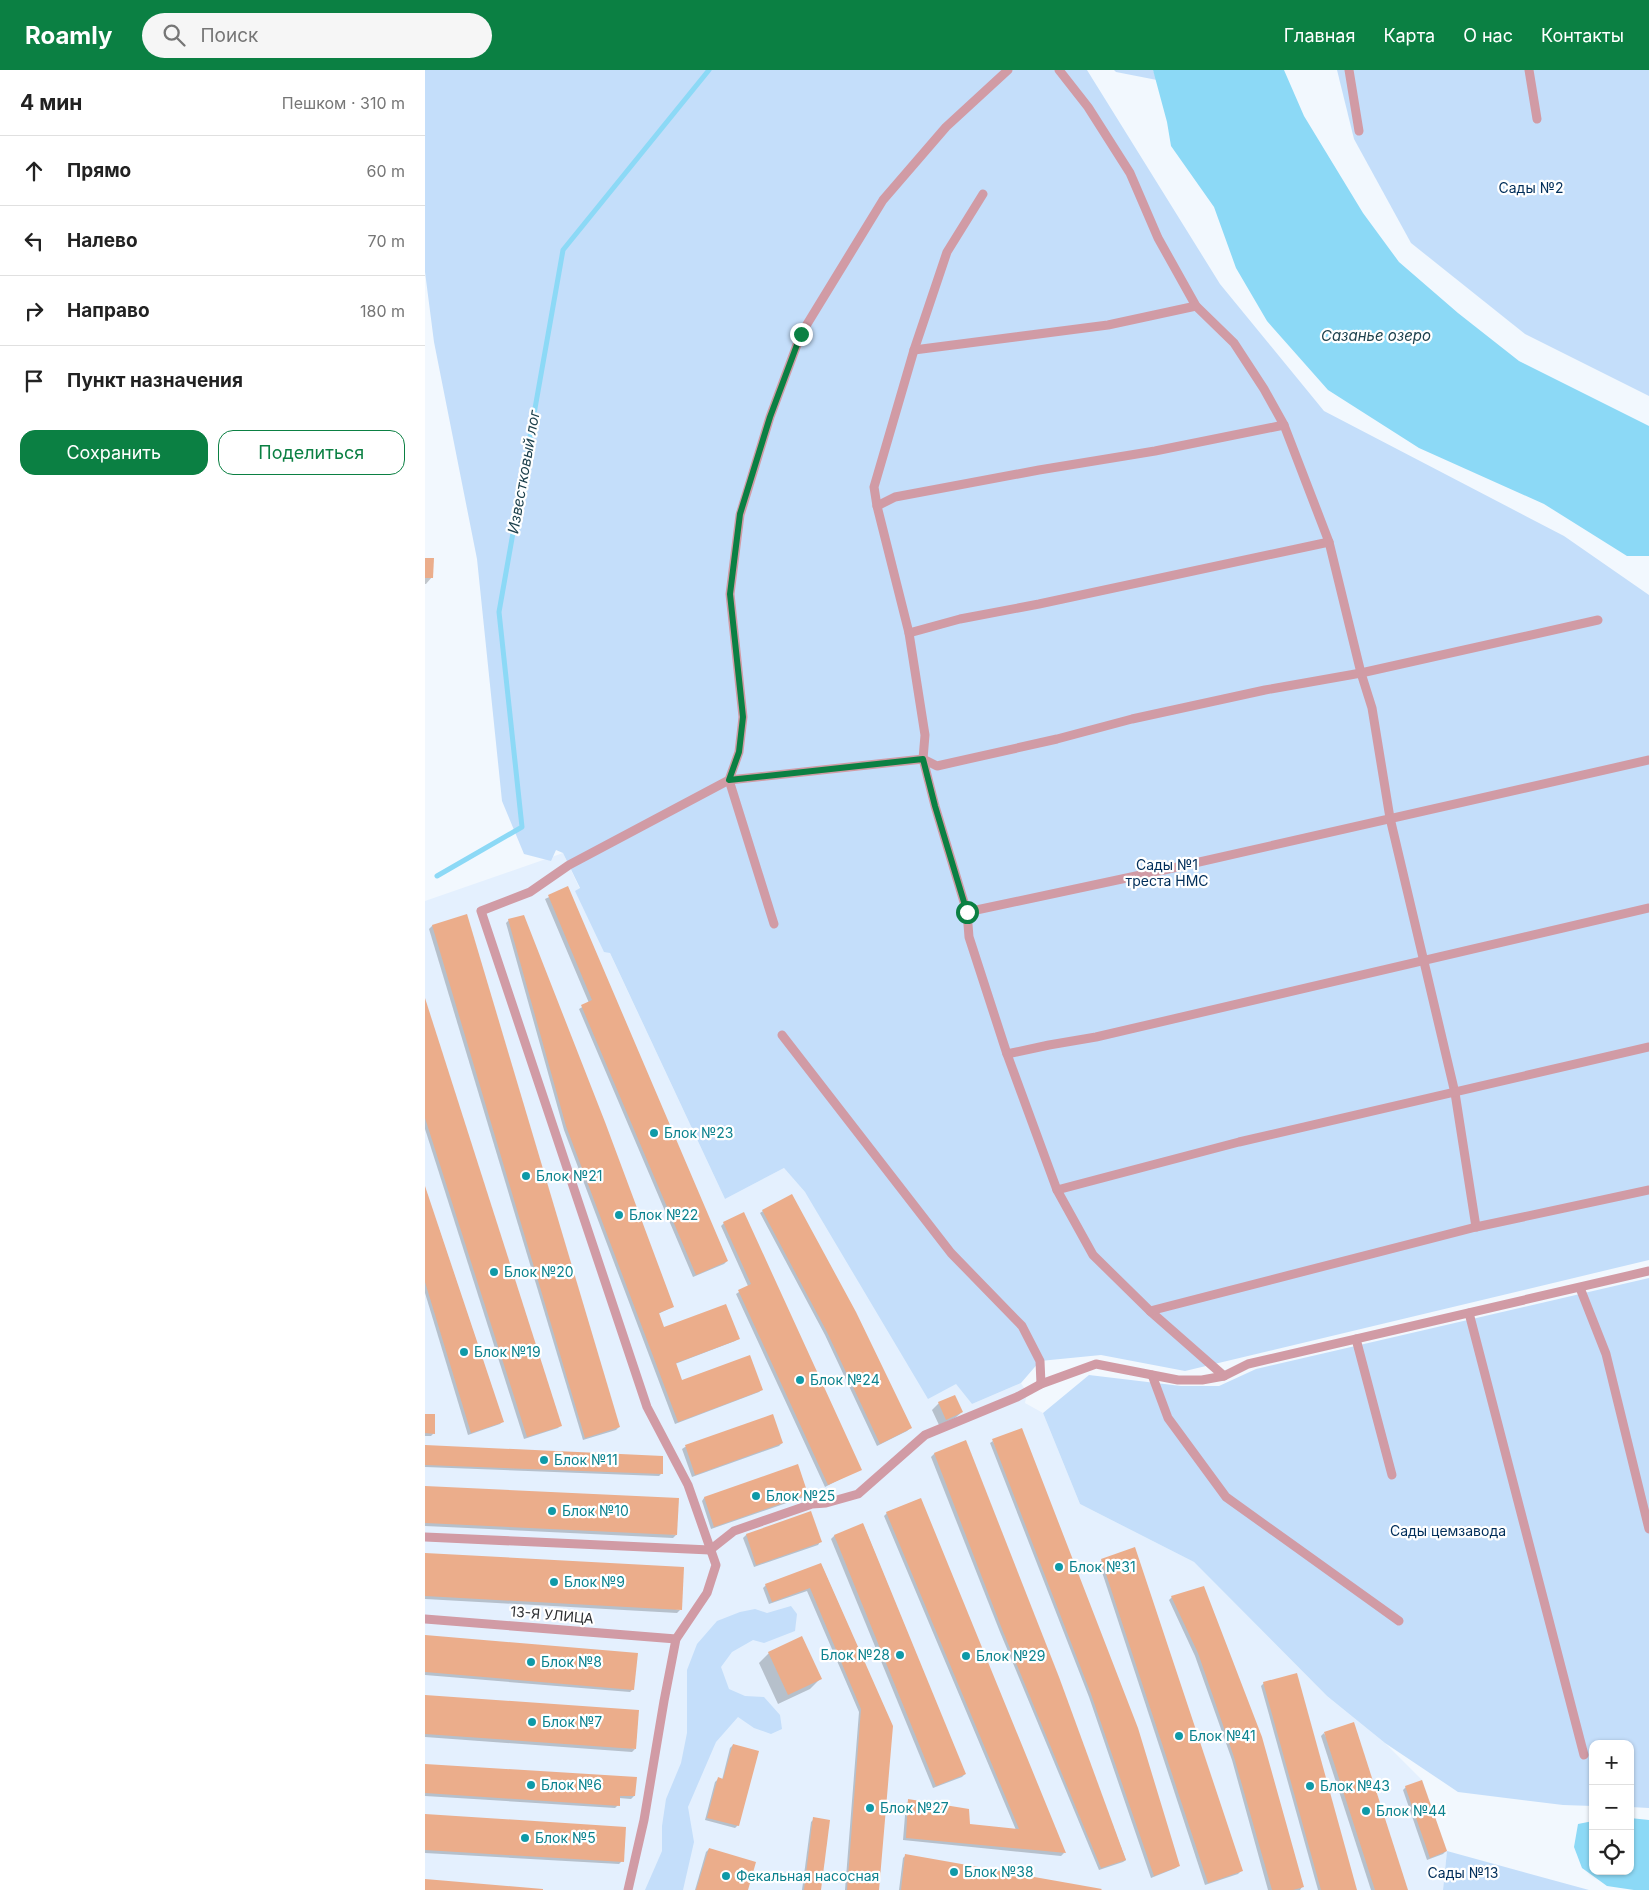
<!DOCTYPE html>
<html lang="ru">
<meta charset="utf-8">
<style>
:root{--surface:#fff;--page:#f6f6f6;--text:#222;--muted:#767676;--line:#e0e0e0;--accent:#0b8043}
body{margin:0;font-family:Inter,sans-serif;background:var(--page);color:var(--text)}
.controls{position:absolute;right:15px;bottom:15px;display:grid;overflow:hidden;border-radius:10px;box-shadow:0 1px 4px #0004}
.controls button{width:45px;height:45px;display:grid;place-items:center;padding:0;border:0;border-bottom:1px solid var(--line);background:var(--surface);color:var(--text);font:25px sans-serif}
.stop{position:absolute;width:15px;height:15px;margin:-11px;border:4px solid #0b8043;border-radius:50%;background:#fff}
.stop.end{background:#0b8043;border-color:#fff;box-shadow:0 1px 5px #0008}
.list{margin:0;padding:0;list-style:none}
h2{display:flex;justify-content:space-between;align-items:center;height:65px;margin:0;padding:0 20px;font-size:21px}
h2 small{font-size:16px;font-weight:400;color:var(--muted)}
.list li{display:grid;grid-template-columns:32px 1fr auto;gap:15px;align-items:center;box-sizing:border-box;height:70px;padding:0 20px;border-top:1px solid var(--line)}
.list b{display:block;font-size:19px;white-space:nowrap}
.list em{font-size:16px;font-style:normal;color:var(--muted)}
.actions{display:flex;gap:10px;padding:15px 20px}
.actions a{flex:1;padding:11px 0;border:1px solid var(--accent);border-radius:15px;text-align:center;font-size:18px;color:var(--accent)}
.actions .main{background:var(--accent);color:#fff}
.icon{flex:none;width:28px;height:28px;fill:none;stroke:currentColor;stroke-width:2;stroke-linecap:round;stroke-linejoin:round}
.map{position:relative;flex:none;width:1224px;height:1820px;overflow:hidden}
header{display:flex;align-items:center;gap:30px;box-sizing:border-box;height:70px;padding:0 25px;background:var(--accent);color:#fff}
header strong{font-size:24px}
nav{display:flex;gap:28px;margin-inline-start:auto;font-size:18px}
.search{width:350px;height:45px;background:var(--page);display:flex;align-items:center;gap:12px;box-sizing:border-box;padding:0 18px;border-radius:28px;color:var(--muted);font-size:19px}
main{display:flex}
aside{flex:1;background:var(--surface)}
.map>svg:first-child{display:block}
</style>
<header>
<strong>Roamly</strong>
<div class="search"><svg class="icon" aria-label="search" viewBox="0 0 24 24"><circle cx="10" cy="10" r="6"/><path d="M15 15l6 6"/></svg>Поиск</div>
<nav><a>Главная</a><a>Карта</a><a>О нас</a><a>Контакты</a></nav>
</header>
<main>
<aside>
<h2>4 мин<small>Пешком · 310 m</small></h2>
<ul class="list">
<li><svg class="icon" aria-label="ahead" viewBox="0 0 24 24"><path d="M12 20V5M6 11l6-6 6 6"/></svg><div><b>Прямо</b></div><em>60 m</em></li>
<li><svg class="icon" aria-label="left" viewBox="0 0 24 24"><path d="M17 20v-9H6M10 6l-5 5 5 5"/></svg><div><b>Налево</b></div><em>70 m</em></li>
<li><svg class="icon" aria-label="right" viewBox="0 0 24 24"><path d="M7 20v-9h11M14 6l5 5-5 5"/></svg><div><b>Направо</b></div><em>180 m</em></li>
<li><svg class="icon" aria-label="arrive" viewBox="0 0 24 24"><path d="M6 21V4h12l-3 4 3 4H6"/></svg><div><b>Пункт назначения</b></div></li>
</ul>
<div class="actions"><a class="main">Сохранить</a><a>Поделиться</a></div>
</aside>
<div class="map">
<svg width="1224" height="1820" viewBox="0 0 1224 1820">
<rect width="100%" height="100%" fill="#f2f8fe"/>
<path fill="#e4f0fe" d="M 138,783 L 300,1129 L 359,1098 L 380,1122 L 547,1334 L 596,1313 L 602,1323 L 600,1333 L 618,1343 L 655,1434 L 769,1492 L 902,1626 L 960,1673 L 997,1710 L 1022,1781 L 1018,1820 L 0,1820 L 0,831 Z"/>
<g fill="#c4defa">
<path d="M 0,0 L 662,0 L 795,214 L 899,341 L 1139,466 L 1224,525 L 1224,1190 L 760,1301 L 676,1285 L 615,1291 L 596,1313 L 547,1334 L 531,1314 L 503,1329 L 380,1122 L 359,1098 L 300,1129 L 185,883 L 179,882 L 150,821 L 155,818 L 138,783 L 131,780 L 126,791 L 99,784 L 77,731 L 52,489 L 9,272 L 0,202 Z"/>
<path d="M 689,0 L 728,0 L 732,10 L 691,2 Z"/>
<path d="M 912,0 L 1224,0 L 1224,326 L 1100,264 L 986,173 L 929,69 Z"/>
<path d="M 1224,1208 L 1224,1738 L 1205,1737 L 1205,1674 L 1168,1674 L 1168,1736 L 1138,1735 L 1033,1722 L 960,1673 L 902,1626 L 769,1492 L 655,1434 L 618,1343 L 664,1305 L 756,1316 L 794,1316 L 831,1299 Z"/>
<path d="M 366,1536 L 372,1544 L 370,1561 L 339,1573 L 328,1570 L 307,1582 L 296,1597 L 304,1619 L 320,1626 L 339,1627 L 355,1645 L 357,1659 L 346,1664 L 329,1658 L 313,1647 L 291,1672 L 263,1737 L 269,1772 L 258,1820 L 220,1820 L 237,1781 L 237,1756 L 241,1729 L 256,1693 L 262,1663 L 262,1600 L 272,1574 L 292,1551 L 315,1542 L 330,1539 L 342,1543 Z"/>
<path d="M 1022,1781 L 1164,1820 L 1018,1820 Z"/>
</g>
<g fill="#8cd9f6">
<path d="M 728,0 L 859,0 L 879,46 L 938,143 L 974,192 L 1033,243 L 1094,291 L 1224,356 L 1224,486 L 1202,486 L 1119,434 L 994,378 L 903,320 L 842,251 L 811,198 L 789,137 L 746,76 L 742,52 Z"/>
<path d="M 1205,1748 L 1224,1750 L 1224,1820 L 1209,1820 L 1182,1816 L 1157,1798 L 1149,1777 L 1153,1754 L 1168,1751 L 1168,1801 L 1205,1801 Z"/>
</g>
<g fill="#0003">
<path d="M 0,489 L 7,507 L 1,514 L 0,514 Z"/>
<path d="M 143,818 L 302,1191 L 299,1194 L 268,1207 L 154,939 L 164,933 L 120,829 Z"/>
<path d="M 41,846 L 194,1357 L 191,1360 L 158,1370 L 4,859 L 7,856 Z"/>
<path d="M 84,850 L 247,1237 L 233,1244 L 238,1259 L 313,1268 L 310,1271 L 250,1294 L 257,1312 L 337,1319 L 334,1322 L 250,1354 L 139,1060 L 81,853 Z"/>
<path d="M 0,931 L 136,1355 L 133,1358 L 99,1369 L 0,1059 Z"/>
<path d="M 0,1118 L 78,1351 L 75,1354 L 43,1365 L 0,1223 Z"/>
<path d="M 338,1141 L 485,1358 L 482,1361 L 452,1376 L 400,1265 L 335,1143 Z"/>
<path d="M 299,1153 L 435,1399 L 400,1417 L 311,1224 L 323,1216 L 296,1156 Z"/>
<path d="M 514,1333 L 537,1342 L 530,1348 L 514,1355 L 507,1340 Z"/>
<path d="M 0,1345 L 9,1363 L 6,1366 L 0,1366 Z"/>
<path d="M 347,1345 L 357,1373 L 354,1376 L 267,1407 L 257,1379 L 260,1377 Z"/>
<path d="M 568,1371 L 754,1795 L 751,1798 L 726,1808 L 664,1627 L 565,1373 Z"/>
<path d="M 540,1372 L 701,1790 L 698,1792 L 674,1800 L 575,1562 L 506,1387 L 509,1384 Z"/>
<path d="M 0,1376 L 237,1403 L 234,1406 L 0,1397 Z"/>
<path d="M 0,1417 L 251,1465 L 248,1468 L 0,1456 Z"/>
<path d="M 382,1424 L 379,1427 L 286,1459 L 277,1431 L 279,1428 Z"/>
<path d="M 495,1429 L 639,1783 L 636,1786 L 478,1770 L 481,1733 L 484,1731 L 544,1755 L 591,1760 L 459,1446 L 462,1443 Z"/>
<path d="M 438,1454 L 540,1704 L 537,1707 L 508,1718 L 406,1469 L 409,1466 Z"/>
<path d="M 321,1465 L 395,1472 L 393,1475 L 329,1497 L 318,1468 Z"/>
<path d="M 0,1484 L 255,1540 L 252,1543 L 0,1529 Z"/>
<path d="M 677,1490 L 816,1801 L 813,1804 L 780,1815 L 674,1493 Z"/>
<path d="M 396,1494 L 467,1656 L 453,1820 L 420,1820 L 434,1642 L 382,1521 L 344,1534 L 338,1518 L 341,1515 Z"/>
<path d="M 778,1518 L 877,1817 L 875,1820 L 843,1820 L 807,1690 L 770,1586 L 744,1530 L 747,1527 Z"/>
<path d="M 0,1566 L 208,1619 L 205,1622 L 0,1605 Z"/>
<path d="M 344,1583 L 395,1609 L 385,1619 L 353,1634 L 334,1593 Z"/>
<path d="M 839,1613 L 931,1820 L 893,1820 L 836,1616 Z"/>
<path d="M 0,1626 L 210,1679 L 207,1682 L 0,1667 Z"/>
<path d="M 899,1663 L 982,1820 L 946,1820 L 896,1666 Z"/>
<path d="M 308,1675 L 313,1755 L 310,1758 L 280,1750 L 290,1712 L 293,1709 L 297,1710 L 305,1678 Z"/>
<path d="M 0,1695 L 209,1726 L 206,1729 L 194,1728 L 193,1735 L 190,1738 L 0,1726 Z"/>
<path d="M 981,1717 L 1021,1781 L 1018,1784 L 1002,1790 L 978,1720 Z"/>
<path d="M 0,1745 L 197,1791 L 194,1794 L 0,1783 Z"/>
<path d="M 389,1749 L 395,1820 L 377,1820 L 386,1752 Z"/>
<path d="M 284,1779 L 321,1820 L 270,1820 L 281,1782 Z"/>
<path d="M 481,1785 L 675,1820 L 474,1820 L 478,1788 Z"/>
</g>
<g fill="none" stroke-linecap="round" stroke-linejoin="round">
<path stroke="#8cd9f6" stroke-width="5" d="M 12,806 L 97,757 L 74,542 L 138,180 L 284,0"/>
</g>
<g fill="#ebad8b">
<path d="M 0,488 L 9,488 L 8,508 L 0,508 Z"/>
<path d="M 143,816 L 303,1191 L 271,1205 L 156,935 L 167,930 L 123,825 Z"/>
<path d="M 42,844 L 195,1357 L 160,1368 L 7,855 Z"/>
<path d="M 99,845 L 180,1052 L 249,1237 L 234,1243 L 239,1257 L 301,1234 L 315,1269 L 251,1293 L 257,1310 L 325,1285 L 338,1320 L 253,1352 L 141,1056 L 83,849 Z"/>
<path d="M 0,928 L 137,1356 L 102,1367 L 0,1048 Z"/>
<path d="M 0,1116 L 79,1352 L 46,1363 L 0,1212 Z"/>
<path d="M 367,1124 L 431,1242 L 487,1358 L 455,1374 L 402,1262 L 337,1140 Z"/>
<path d="M 319,1142 L 437,1400 L 403,1415 L 313,1220 L 326,1214 L 298,1152 Z"/>
<path d="M 530,1325 L 538,1342 L 521,1350 L 513,1332 Z"/>
<path d="M 0,1344 L 10,1344 L 10,1364 L 0,1363 Z"/>
<path d="M 348,1344 L 358,1373 L 270,1405 L 260,1375 Z"/>
<path d="M 597,1358 L 713,1658 L 755,1796 L 729,1806 L 666,1624 L 567,1369 Z"/>
<path d="M 541,1370 L 634,1607 L 701,1790 L 676,1798 L 577,1559 L 509,1383 Z"/>
<path d="M 0,1375 L 238,1386 L 238,1404 L 0,1395 Z"/>
<path d="M 373,1394 L 383,1424 L 289,1457 L 279,1427 Z"/>
<path d="M 0,1416 L 254,1428 L 252,1465 L 0,1453 Z"/>
<path d="M 496,1428 L 641,1783 L 481,1768 L 483,1729 L 544,1739 L 545,1754 L 594,1759 L 461,1442 Z"/>
<path d="M 386,1441 L 397,1472 L 331,1495 L 321,1464 Z"/>
<path d="M 438,1453 L 541,1704 L 511,1716 L 409,1465 Z"/>
<path d="M 710,1477 L 818,1801 L 783,1813 L 676,1489 Z"/>
<path d="M 0,1483 L 259,1497 L 257,1540 L 0,1526 Z"/>
<path d="M 396,1493 L 468,1656 L 454,1820 L 422,1820 L 436,1639 L 385,1518 L 347,1532 L 340,1514 Z"/>
<path d="M 779,1516 L 837,1667 L 879,1817 L 868,1820 L 847,1820 L 809,1687 L 773,1583 L 746,1526 Z"/>
<path d="M 0,1565 L 213,1583 L 209,1620 L 0,1602 Z"/>
<path d="M 377,1566 L 397,1609 L 363,1625 L 343,1582 Z"/>
<path d="M 872,1603 L 932,1820 L 896,1820 L 838,1612 Z"/>
<path d="M 0,1625 L 214,1640 L 211,1679 L 0,1664 Z"/>
<path d="M 929,1652 L 983,1820 L 950,1820 L 899,1662 Z"/>
<path d="M 308,1674 L 334,1681 L 314,1756 L 282,1748 L 293,1707 L 298,1709 Z"/>
<path d="M 0,1694 L 212,1707 L 210,1726 L 195,1726 L 195,1736 L 0,1723 Z"/>
<path d="M 997,1710 L 1022,1781 L 1005,1788 L 980,1716 Z"/>
<path d="M 0,1744 L 201,1757 L 199,1792 L 0,1780 Z"/>
<path d="M 388,1747 L 405,1750 L 396,1820 L 379,1820 Z"/>
<path d="M 284,1778 L 331,1792 L 323,1820 L 271,1820 Z"/>
<path d="M 480,1784 L 677,1819 L 676,1820 L 476,1820 Z"/>
<path d="M 0,1809 L 118,1819 L 118,1820 L 0,1820 Z"/>
</g>
<g fill="none" stroke-linecap="round" stroke-linejoin="round">
<g stroke="#d19ba5" stroke-width="9">
<path d="M 634,0 L 663,37 L 705,103 L 733,168 L 771,236 L 809,273 L 839,319 L 859,355 L 904,472 L 936,603 L 947,638 L 965,748 L 1030,1023 L 1051,1157"/>
<path d="M 924,0 L 934,61"/>
<path d="M 1104,0 L 1112,49"/>
<path d="M 558,124 L 522,182 L 489,280 L 449,417 L 452,436 L 484,563 L 500,665 L 498,689 L 510,736 L 542,842 L 544,867 L 582,984 L 632,1120 L 668,1185 L 725,1241 L 799,1306"/>
<path d="M 489,280 L 683,255 L 771,236"/>
<path d="M 452,436 L 470,427 L 614,400 L 730,381 L 859,355"/>
<path d="M 484,563 L 535,549 L 614,534 L 904,472"/>
<path d="M 542,842 L 739,800 L 1224,690"/>
<path d="M 349,854 L 304,710 L 314,682 L 318,647 L 305,524 L 315,445 L 345,347 L 376,264 L 458,130 L 521,57 L 583,0"/>
<path d="M 357,965 L 526,1183 L 597,1256 L 615,1291 L 616,1314"/>
<path d="M 582,984 L 624,975 L 671,967 L 1224,838"/>
<path d="M 632,1120 L 814,1072 L 1224,977"/>
<path d="M 1155,1218 L 1181,1284 L 1224,1459"/>
<path d="M 725,1241 L 1051,1157 L 1224,1120"/>
<path d="M 1044,1243 L 1159,1685"/>
<path d="M 931,1269 L 967,1405"/>
<path d="M 727,1305 L 743,1348 L 801,1427 L 974,1551"/>
<path d="M 0,1467 L 285,1480 L 309,1461 L 387,1434 L 401,1433 L 433,1424 L 500,1365 L 592,1327 L 616,1314 L 671,1294 L 753,1310 L 777,1310 L 799,1306 L 823,1294 L 1224,1201"/>
<path d="M 0,1549 L 251,1569"/>
<path d="M 203,1820 L 219,1750 L 239,1631 L 251,1569 L 282,1523 L 291,1495 L 263,1415 L 222,1337 L 56,841 L 105,822 L 144,795 L 304,710 L 498,689 L 512,696 L 632,669 L 707,649 L 840,620 L 936,603 L 1173,550"/>
</g>
</g>
<g fill="none" stroke-linecap="round" stroke-linejoin="round">
<path stroke="#0b8043" stroke-width="6" d="M 376,264 L 345,347 L 315,444 L 305,524 L 318,647 L 314,682 L 304,710 L 498,689 L 510,736 L 542,842"/>
</g>
<g fill="#0f9aa8" stroke="#fff" stroke-width="2">
<circle cx="229" cy="1063" r="5"/>
<circle cx="101" cy="1106" r="5"/>
<circle cx="194" cy="1145" r="5"/>
<circle cx="69" cy="1202" r="5"/>
<circle cx="39" cy="1282" r="5"/>
<circle cx="375" cy="1310" r="5"/>
<circle cx="119" cy="1390" r="5"/>
<circle cx="331" cy="1426" r="5"/>
<circle cx="127" cy="1441" r="5"/>
<circle cx="634" cy="1497" r="5"/>
<circle cx="129" cy="1512" r="5"/>
<circle cx="475" cy="1585" r="5"/>
<circle cx="541" cy="1586" r="5"/>
<circle cx="106" cy="1592" r="5"/>
<circle cx="107" cy="1652" r="5"/>
<circle cx="754" cy="1666" r="5"/>
<circle cx="106" cy="1715" r="5"/>
<circle cx="885" cy="1716" r="5"/>
<circle cx="445" cy="1738" r="5"/>
<circle cx="941" cy="1741" r="5"/>
<circle cx="100" cy="1768" r="5"/>
<circle cx="529" cy="1802" r="5"/>
<circle cx="301" cy="1806" r="5"/>
</g>
<g text-anchor="middle" stroke-width="4.5" stroke-linejoin="round" paint-order="stroke">
<g font-size="14" fill="#002e5a" stroke="#fff">
<text x="1106" y="123">Сады №2</text>
<text x="742" y="800">Сады №1<tspan x="742" dy="16">треста НМС</tspan></text>
<text x="1023" y="1466">Сады цемзавода</text>
<text x="1038" y="1808">Сады №13</text>
</g>
<g font-size="14" fill="#0d838f" stroke="#fff" text-anchor="start">
<text x="239" y="1068">Блок №23</text>
<text x="111" y="1111">Блок №21</text>
<text x="204" y="1150">Блок №22</text>
<text x="79" y="1207">Блок №20</text>
<text x="49" y="1287">Блок №19</text>
<text x="385" y="1315">Блок №24</text>
<text x="129" y="1395">Блок №11</text>
<text x="341" y="1431">Блок №25</text>
<text x="137" y="1446">Блок №10</text>
<text x="644" y="1502">Блок №31</text>
<text x="139" y="1517">Блок №9</text>
<text x="465" y="1590" text-anchor="end">Блок №28</text>
<text x="551" y="1591">Блок №29</text>
<text x="116" y="1597">Блок №8</text>
<text x="117" y="1657">Блок №7</text>
<text x="764" y="1671">Блок №41</text>
<text x="116" y="1720">Блок №6</text>
<text x="895" y="1721">Блок №43</text>
<text x="455" y="1743">Блок №27</text>
<text x="951" y="1746">Блок №44</text>
<text x="110" y="1773">Блок №5</text>
<text x="539" y="1807">Блок №38</text>
<text x="311" y="1811">Фекальная насосная</text>
</g>
<g font-size="14" fill="#2d2f32" stroke="#fff">
<text transform="translate(127 1545) rotate(5)" y="5">13-Я УЛИЦА</text>
</g>
<g font-size="15" font-style="italic" fill="#1e424e" stroke="#fff">
<text x="951" y="271">Сазанье озеро</text>
<text transform="translate(99 402) rotate(-80)" y="5">Известковый лог</text>
</g>
</g>
</svg>
<div class="controls">
<button>+</button>
<button>−</button>
<button><svg class="icon" aria-label="locate" viewBox="0 0 24 24"><circle cx="12" cy="12" r="6"/><path d="M12 2v4M12 18v4M2 12h4M18 12h4"/></svg></button>
</div>
<div class="stop" style="left:542px;top:842px"></div>
<div class="stop end" style="left:376px;top:264px"></div>
</div>
</main>
